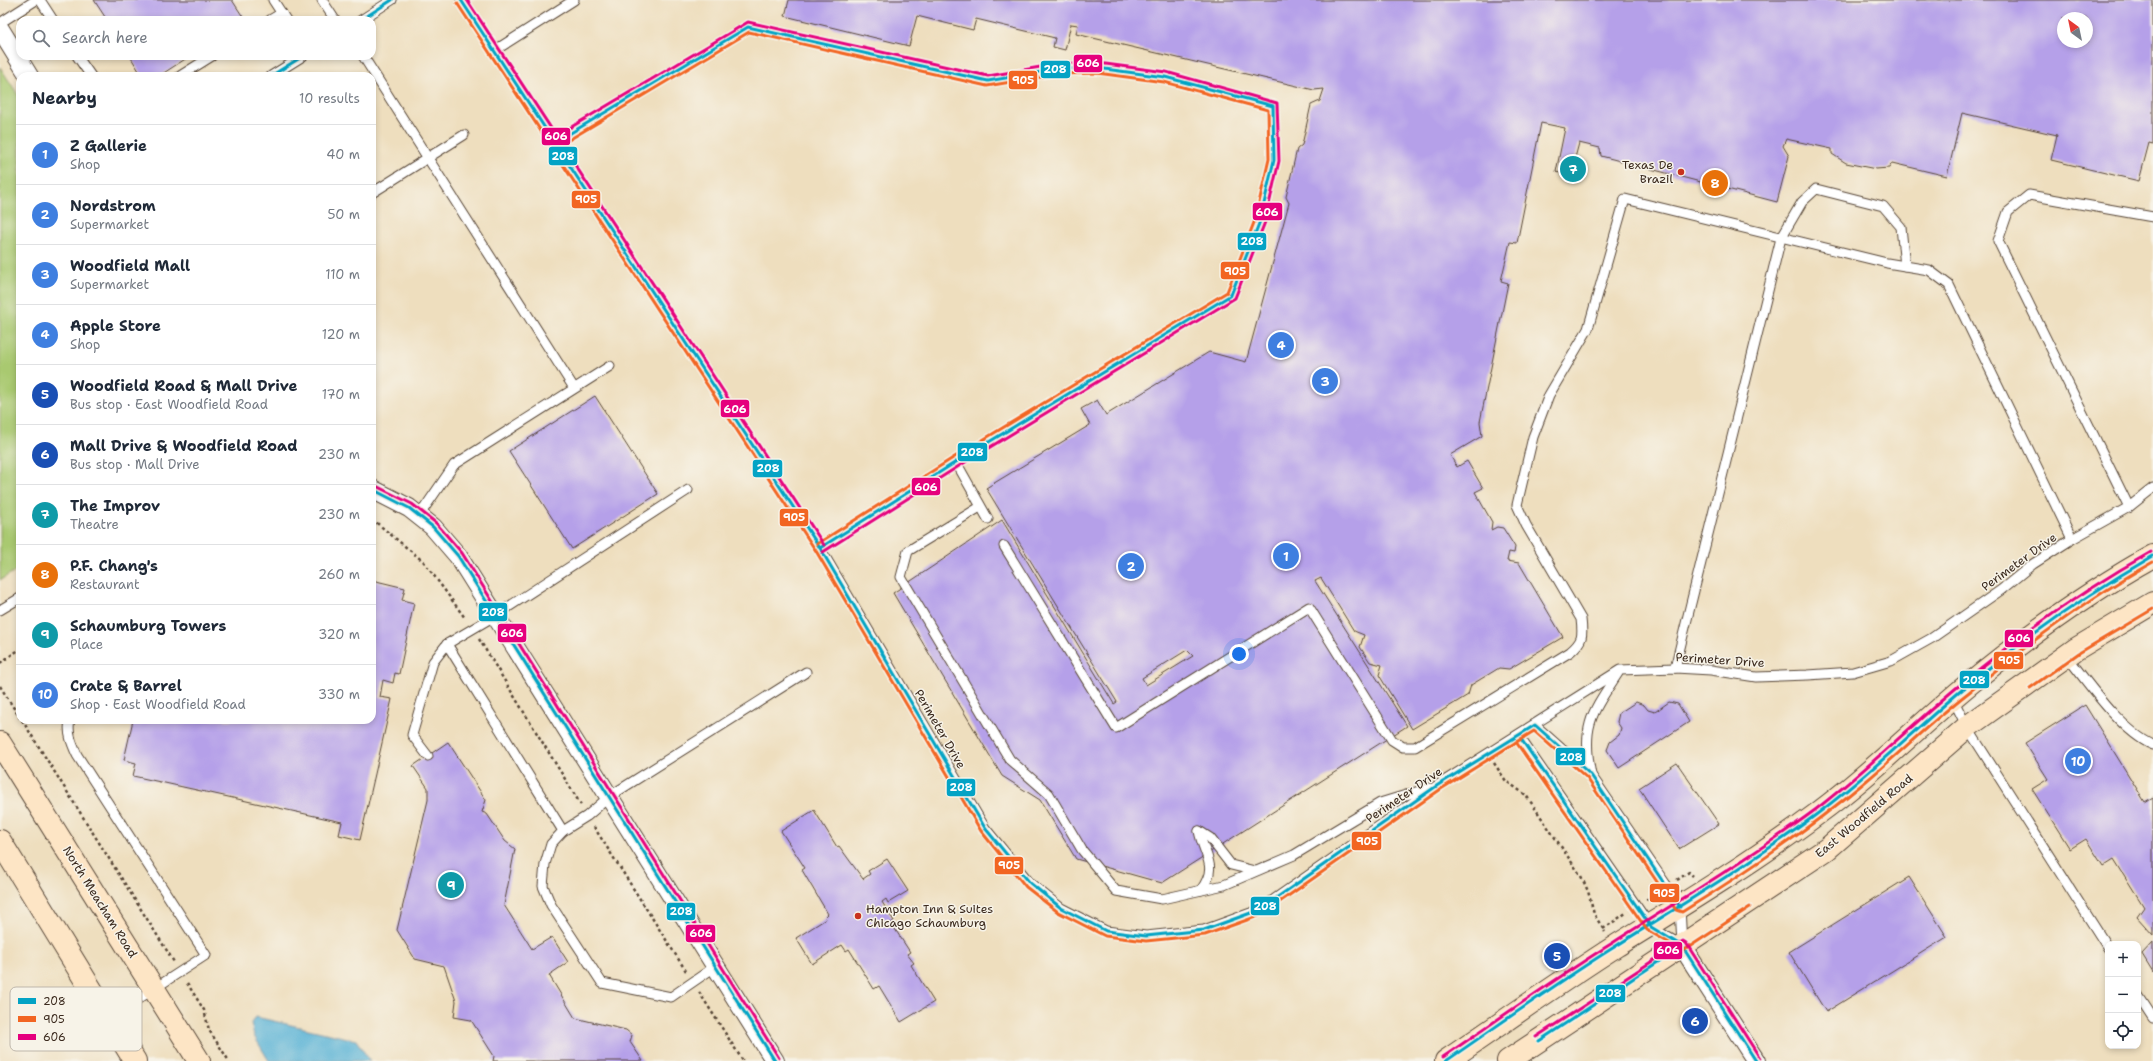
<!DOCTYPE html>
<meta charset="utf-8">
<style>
:root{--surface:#fff;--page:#f2f2f3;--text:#1f2937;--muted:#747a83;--line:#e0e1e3;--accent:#111827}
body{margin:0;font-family:"Shantell Sans",sans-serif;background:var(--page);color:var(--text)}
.controls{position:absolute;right:12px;bottom:12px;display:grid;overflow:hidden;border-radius:8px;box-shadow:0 2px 6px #0003}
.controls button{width:36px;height:36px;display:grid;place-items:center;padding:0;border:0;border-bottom:1px solid var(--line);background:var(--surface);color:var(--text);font:20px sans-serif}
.compass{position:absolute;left:2057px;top:12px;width:36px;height:36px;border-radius:50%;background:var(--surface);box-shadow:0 2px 6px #0003;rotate:327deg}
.you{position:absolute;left:1239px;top:654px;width:14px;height:14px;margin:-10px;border:3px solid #fff;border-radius:50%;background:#1a73e8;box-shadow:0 0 0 6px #1a73e833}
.badge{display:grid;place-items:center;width:26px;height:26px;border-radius:50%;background:var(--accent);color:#fff;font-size:13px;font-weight:700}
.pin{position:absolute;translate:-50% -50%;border:2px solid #fff;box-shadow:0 1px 4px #0006}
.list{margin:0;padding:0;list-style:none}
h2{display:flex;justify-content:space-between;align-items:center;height:52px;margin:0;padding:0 16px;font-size:17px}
h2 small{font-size:13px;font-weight:400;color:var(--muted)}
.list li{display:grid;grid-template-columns:26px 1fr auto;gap:12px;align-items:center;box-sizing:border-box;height:60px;padding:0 16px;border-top:1px solid var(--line)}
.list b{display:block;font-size:15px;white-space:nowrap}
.list p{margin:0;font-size:13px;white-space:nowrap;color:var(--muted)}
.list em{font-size:13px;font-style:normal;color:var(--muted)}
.icon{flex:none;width:22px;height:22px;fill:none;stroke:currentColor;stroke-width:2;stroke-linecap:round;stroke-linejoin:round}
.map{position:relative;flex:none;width:2153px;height:1061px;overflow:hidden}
.search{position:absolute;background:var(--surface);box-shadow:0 2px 6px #0003;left:16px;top:16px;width:360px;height:44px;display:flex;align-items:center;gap:10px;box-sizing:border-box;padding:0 14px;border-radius:12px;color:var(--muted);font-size:15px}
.panel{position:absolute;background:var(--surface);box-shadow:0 2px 6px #0003;left:16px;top:72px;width:360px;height:652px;border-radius:12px}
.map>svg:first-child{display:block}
</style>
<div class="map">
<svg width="2153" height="1061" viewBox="0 0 2153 1061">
<rect width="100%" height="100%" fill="#f7f3e8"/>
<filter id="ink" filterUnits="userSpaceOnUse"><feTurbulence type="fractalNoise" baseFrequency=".025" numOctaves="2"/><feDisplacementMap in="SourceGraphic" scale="8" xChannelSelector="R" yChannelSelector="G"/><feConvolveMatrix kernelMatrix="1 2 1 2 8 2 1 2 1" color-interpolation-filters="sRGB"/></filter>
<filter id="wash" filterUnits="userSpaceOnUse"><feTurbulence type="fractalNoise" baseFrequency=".012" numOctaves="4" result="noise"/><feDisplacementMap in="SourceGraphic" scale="16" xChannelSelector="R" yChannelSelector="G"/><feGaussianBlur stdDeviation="0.9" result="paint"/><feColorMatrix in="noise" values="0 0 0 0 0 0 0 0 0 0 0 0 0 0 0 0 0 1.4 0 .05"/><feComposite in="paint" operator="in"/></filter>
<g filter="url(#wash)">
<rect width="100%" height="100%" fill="#eedebe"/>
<path fill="#a9c970" stroke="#727a47" d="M 0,67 L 20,98 L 20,568 L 0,580 Z"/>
<path fill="#58b2d6" stroke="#4a6e7a" d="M 256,1017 L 356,1040 L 370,1061 L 269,1061 L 254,1036 L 251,1023 Z"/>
<g id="blocks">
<g fill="#b5a0e9" fill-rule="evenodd">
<path d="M 94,0 L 232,0 L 245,20 L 107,20 Z"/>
<path d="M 789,0 L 2153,0 L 2153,144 L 2149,143 L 2139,181 L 2051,160 L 2057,135 L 1962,113 L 1947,176 L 1892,163 L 1889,168 L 1876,169 L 1846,163 L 1832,154 L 1832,149 L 1786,139 L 1783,146 L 1789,156 L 1777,202 L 1601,156 L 1600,148 L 1579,143 L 1572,169 L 1564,174 L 1556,172 L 1565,128 L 1541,123 L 1517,243 L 1510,242 L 1501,281 L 1508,283 L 1480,422 L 1482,436 L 1450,455 L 1457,467 L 1467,461 L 1483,488 L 1475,492 L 1492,522 L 1491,530 L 1497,527 L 1503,528 L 1515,547 L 1514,553 L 1509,552 L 1507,561 L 1519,563 L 1563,637 L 1509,669 L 1499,668 L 1471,685 L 1468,695 L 1412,729 L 1379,675 L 1382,665 L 1370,662 L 1360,647 L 1364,635 L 1354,631 L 1321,578 L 1315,581 L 1407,726 L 1162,883 L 1076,859 L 1040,800 L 1002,776 L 893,593 L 1002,520 L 1114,704 L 1117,702 L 986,488 L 1090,425 L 1081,409 L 1097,400 L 1106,415 L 1209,352 L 1246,362 L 1289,203 L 1286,197 L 1297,149 L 1302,145 L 1311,105 L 1320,101 L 1324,89 L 1314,90 L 1076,34 L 1078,25 L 1071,24 L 1065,50 L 1053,47 L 1055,38 L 976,19 L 973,30 L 917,16 L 909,46 L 785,16 ZM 2063,18 L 2087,18 L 2087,42 L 2063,42 ZM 1187,650 L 1193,656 L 1146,685 L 1142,678 Z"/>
<path d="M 130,56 L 190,56 L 159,76 L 142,76 Z"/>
<path d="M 595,396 L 658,494 L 572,549 L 509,451 Z"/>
<path d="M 372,580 L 405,588 L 402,600 L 414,603 L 399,674 L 395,673 L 393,683 L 383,680 L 380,697 L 392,699 L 360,840 L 339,835 L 342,822 L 133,776 L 136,763 L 124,760 L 133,720 L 372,720 Z"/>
<path d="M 1636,702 L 1644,705 L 1648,710 L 1655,712 L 1669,702 L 1678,704 L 1689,722 L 1619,768 L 1607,750 L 1610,742 L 1619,735 L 1621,728 L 1617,722 L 1619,713 Z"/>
<path d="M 2085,705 L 2145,802 L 2153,797 L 2153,935 L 2137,917 L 2144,907 L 2114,859 L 2103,866 L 2086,839 L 2070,849 L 2032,789 L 2048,779 L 2025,743 Z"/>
<path d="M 448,742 L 486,800 L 482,812 L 487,814 L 505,841 L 515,849 L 504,905 L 532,949 L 552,937 L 568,962 L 549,975 L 575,1018 L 626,1030 L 632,1035 L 630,1042 L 643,1061 L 493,1061 L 494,1056 L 471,1020 L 454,1017 L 456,1001 L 444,966 L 415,959 L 397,930 L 428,800 L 428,788 L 413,766 Z"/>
<path d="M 1677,763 L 1719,824 L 1679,849 L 1639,788 Z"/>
<path d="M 814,810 L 837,847 L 839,846 L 863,879 L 870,874 L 868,871 L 887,859 L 908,891 L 888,903 L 886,899 L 882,902 L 894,921 L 891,923 L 910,952 L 907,954 L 914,963 L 911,965 L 934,1002 L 901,1022 L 879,986 L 874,989 L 849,949 L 846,951 L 842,945 L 812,964 L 796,938 L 826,919 L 825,917 L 828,914 L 802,870 L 805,868 L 781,831 Z"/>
<path d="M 1909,877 L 1947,937 L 1826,1012 L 1789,952 Z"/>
<path d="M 2153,942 L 2153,972 L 2142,954 Z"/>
</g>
</g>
</g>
<g filter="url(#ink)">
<use href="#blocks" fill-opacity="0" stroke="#564536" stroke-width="1"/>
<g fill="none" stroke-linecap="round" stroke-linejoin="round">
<defs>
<g id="lane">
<path d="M 40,0 L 53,20"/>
<path d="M 273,0 L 286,20"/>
<path d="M 322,0 L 335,20"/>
<path d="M 461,0 L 820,548 L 985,828 L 1030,883 L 1061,908 L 1106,931 L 1146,936 L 1204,930 L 1259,910 L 1438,785 L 1620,670 L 1675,668 L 1711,670 L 1756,677 L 1808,675 L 1853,672 L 1891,661 L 1932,638 L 2001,590 L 2033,564 L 2072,539 L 2129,507 L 2153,488"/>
<path d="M 270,20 L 282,13"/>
<path d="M 361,20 L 392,0"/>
<path d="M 0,23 L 36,0"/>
<path d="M 494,51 L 574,0"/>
<path d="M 77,56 L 91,76"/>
<path d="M 363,56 L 574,388"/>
<path d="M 180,76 L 212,56"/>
<path d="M 271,76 L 303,56"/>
<path d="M 554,143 L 748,27 L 988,81 L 1059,69 L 1097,68 L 1165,77 L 1273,106 L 1274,160 L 1260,221 L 1231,295 L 956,462 L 820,548"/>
<path d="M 372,193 L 464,135"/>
<path d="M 956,462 L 988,519"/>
<path d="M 980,507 L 908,551 L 901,577 L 1010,760 L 1049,794 L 1082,850 L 1116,891 L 1162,899 L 1224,885 L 1294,855 L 1380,803 L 1429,788"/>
<path d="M 2129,507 L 1998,241 L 2008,212 L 2029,195 L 2153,217"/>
<path d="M 419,516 L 454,465 L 610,366"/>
<path d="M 1004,546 L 1116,728 L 1309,607 L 1392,740 L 1403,747 L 1415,747 L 1570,652 C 1583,641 1583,636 1581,619 L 1526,525 L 1517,505 L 1533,437 L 1549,395 L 1588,329 L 1625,199 L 1887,263 L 1929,270 L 1949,285 L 2072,539"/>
<path d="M 0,610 L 20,598"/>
<path d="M 2066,655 C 2088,683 2121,731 2153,745"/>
<path d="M 1675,668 L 1781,238 L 1802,202 L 1816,189 L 1883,206 L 1901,227 L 1905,266"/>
<path d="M 1953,699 L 1967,727 L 2108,948"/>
<path d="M 70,720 C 67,733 72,744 77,755 L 206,955 L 109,1018"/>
<path d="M 1535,725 L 1591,775 L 1665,883 L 1680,907 L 1682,945"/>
<path d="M 1518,735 L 1651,927 L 1681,945"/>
<path d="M 428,756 L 412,735 L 433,662 L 447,644"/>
<path d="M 1591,775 C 1581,725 1592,713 1618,673"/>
<path d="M 563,831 L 447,644 L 496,615 L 688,490"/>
<path d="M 1199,831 L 1210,838 L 1231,865 L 1255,871"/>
<path d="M 1199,831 C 1204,857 1219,865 1201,890"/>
<path d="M 716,966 L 671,997 L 602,983 L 551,905 L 543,886 L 545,864 L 551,844 L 563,831 L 587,816 L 610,796 L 806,672"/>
<path d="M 2138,995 L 2153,1018"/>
</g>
<g id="street">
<path d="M 0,29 L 29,76"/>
<path d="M 372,489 L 409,508 L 433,527 L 458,556 L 775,1061"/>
<path d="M 1682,946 L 1756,1061"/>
</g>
<g id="secondary">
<path d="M 0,743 L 199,1061"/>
<path d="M 0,841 L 135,1061"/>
<path d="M 1446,1061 C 1502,1023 1558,983 1616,946 C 1684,904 1753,862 1817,814 C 1869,776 1914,730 1963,689 C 2021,641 2088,592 2153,556"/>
<path d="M 1508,1061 L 1827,849 L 1967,727 L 2076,649 L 2153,603"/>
</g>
</defs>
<use href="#lane" stroke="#564536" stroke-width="11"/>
<use href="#street" stroke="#564536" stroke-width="20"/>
<use href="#secondary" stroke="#564536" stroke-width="24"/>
<g stroke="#564536" stroke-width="2.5" stroke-dasharray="3 3" stroke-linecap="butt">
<path d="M 372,519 L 424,562 L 465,618"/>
<path d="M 479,639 L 581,805"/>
<path d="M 0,663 L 20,649"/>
<path d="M 0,686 L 20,718"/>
<path d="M 22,720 L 174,962"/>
<path d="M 1494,763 L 1506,781 L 1526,795 L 1581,876 L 1588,891 L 1594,914 L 1605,932"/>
<path d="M 594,827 L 686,971"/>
<path d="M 1677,880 L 1689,872 L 1693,876"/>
<path d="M 1646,900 L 1657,893"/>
<path d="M 1603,929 L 1626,913"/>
<path d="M 187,983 L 204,1010 L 209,1030 L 229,1061"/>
<path d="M 699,992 L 743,1061"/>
</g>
<use href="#lane" stroke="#fff" stroke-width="9"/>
<use href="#street" stroke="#fff" stroke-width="18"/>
<use href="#secondary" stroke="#fde5c5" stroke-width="22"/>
<defs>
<g id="bus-1">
<path d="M 461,0 L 820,548 L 985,828 L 1030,883 L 1061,908 L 1106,931 L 1146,936 L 1204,930 L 1259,910 L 1438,785 L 1535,725 L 1591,775 L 1680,907"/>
<path d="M 361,20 L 392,0"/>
<path d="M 271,76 L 303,56"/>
<path d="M 554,143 L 748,27 L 988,81 L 1059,69 L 1097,68 L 1165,77 L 1273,106 L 1274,160 L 1260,221 L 1231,295 L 956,462 L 820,548"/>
<path d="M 372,489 L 409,508 L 433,527 L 458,556 L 775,1061"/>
<path d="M 1521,739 L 1651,927 L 1682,946 L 1756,1061"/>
<path d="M 1539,1041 L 1682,946"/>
<path d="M 1446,1061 C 1503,1022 1558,982 1616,946 C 1684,903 1753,862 1817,814 C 1869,775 1914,730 1963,689 C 2023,639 2086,595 2153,556"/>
</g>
<g id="bus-2">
<path d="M 457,3 L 816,551 L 981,831 L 1026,887 L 1058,912 L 1105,936 L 1146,941 L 1205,935 L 1261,915 L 1441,789 L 1534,731 L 1587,778 L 1676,910 L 1682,912 C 1745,873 1808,830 1865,782 C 1900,753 1932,721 1968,693 C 2026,645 2087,599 2153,562"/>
<path d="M 557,147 L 749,32 L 987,86 L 1059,74 L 1097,73 L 1164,82 L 1268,110 L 1269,159 L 1255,220 L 1227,292 L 953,458 L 817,544"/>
<path d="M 2030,688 L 2079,653 L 2153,609"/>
<path d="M 1516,742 L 1647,930 L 1683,951 L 1750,907"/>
</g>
<g id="bus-3">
<path d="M 467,0 L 824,545"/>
<path d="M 551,139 L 748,22 L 988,76 L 1058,64 L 1098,63 L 1166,72 L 1277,103 L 1279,161 L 1265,222 L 1235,298 L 959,466 L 823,552"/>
<path d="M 374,485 L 412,504 L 436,523 L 462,553 L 779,1058"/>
<path d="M 1536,1037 L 1683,941 L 1686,943 L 1760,1058"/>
<path d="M 1443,1057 C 1500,1018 1556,978 1614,942 C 1681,899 1750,858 1815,810 C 1866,771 1911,725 1961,684 C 2020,635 2083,590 2151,552"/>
</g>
</defs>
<use href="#bus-1" stroke="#f7f3e8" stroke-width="6"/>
<use href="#bus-2" stroke="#f7f3e8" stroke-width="6"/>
<use href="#bus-3" stroke="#f7f3e8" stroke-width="6"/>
<use href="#bus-1" stroke="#03a3c5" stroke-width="3"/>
<use href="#bus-2" stroke="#f26522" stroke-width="3"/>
<use href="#bus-3" stroke="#e5007d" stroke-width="3"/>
</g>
</g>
<g fill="#c8321e" stroke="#f7f3e8" stroke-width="1.5">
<circle cx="1681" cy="172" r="4"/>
<circle cx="858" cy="916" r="4"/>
</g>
<g text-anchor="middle" stroke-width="3" stroke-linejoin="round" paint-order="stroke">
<g font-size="12" fill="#3b2a1e" stroke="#f7f3e8" text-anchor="end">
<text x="1673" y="169">Texas De<tspan x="1673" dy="14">Brazil</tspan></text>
<text x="866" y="913" text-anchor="start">Hampton Inn &amp; Suites<tspan x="866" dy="14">Chicago Schaumburg</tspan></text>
</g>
<g font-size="12" fill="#3b2a1e" stroke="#f7f3e8">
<text transform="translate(2019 562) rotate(-36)" y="4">Perimeter Drive</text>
<text transform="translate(1720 660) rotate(4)" y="4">Perimeter Drive</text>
<text transform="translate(940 729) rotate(60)" y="4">Perimeter Drive</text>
<text transform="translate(1404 795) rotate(-34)" y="4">Perimeter Drive</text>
<text transform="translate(1864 816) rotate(-40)" y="4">East Woodfield Road</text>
<text transform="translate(100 902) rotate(58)" y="4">North Meacham Road</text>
</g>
</g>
<rect x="10" y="987" width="132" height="64" rx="6" fill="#f7f3e8" stroke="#bfb7ab" stroke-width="1"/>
<rect x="18" y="998" width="18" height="6" fill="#03a3c5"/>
<rect x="18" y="1016" width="18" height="6" fill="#f26522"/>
<rect x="18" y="1034" width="18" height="6" fill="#e5007d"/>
<g font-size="11" fill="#3b2a1e">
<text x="43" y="1005">208</text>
<text x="43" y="1023">905</text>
<text x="43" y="1041">606</text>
</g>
<g stroke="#f7f3e8" stroke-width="1.5">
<rect x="1073" y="54" width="30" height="19" rx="4" fill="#e5007d"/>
<rect x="1040" y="60" width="31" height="19" rx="4" fill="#03a3c5"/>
<rect x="1008" y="70" width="30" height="20" rx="4" fill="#f26522"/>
<rect x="541" y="127" width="30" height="19" rx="4" fill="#e5007d"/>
<rect x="548" y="146" width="30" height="20" rx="4" fill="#03a3c5"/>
<rect x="571" y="190" width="30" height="19" rx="4" fill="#f26522"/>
<rect x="1252" y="202" width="31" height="19" rx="4" fill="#e5007d"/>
<rect x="1237" y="232" width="30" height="19" rx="4" fill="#03a3c5"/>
<rect x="1220" y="261" width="30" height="19" rx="4" fill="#f26522"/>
<rect x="720" y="399" width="30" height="19" rx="4" fill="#e5007d"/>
<rect x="957" y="442" width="31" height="20" rx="4" fill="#03a3c5"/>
<rect x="752" y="459" width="31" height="19" rx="4" fill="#03a3c5"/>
<rect x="911" y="477" width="30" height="19" rx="4" fill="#e5007d"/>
<rect x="779" y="508" width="30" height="19" rx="4" fill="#f26522"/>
<rect x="478" y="602" width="30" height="20" rx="4" fill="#03a3c5"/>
<rect x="497" y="623" width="30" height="20" rx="4" fill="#e5007d"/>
<rect x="2004" y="629" width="30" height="19" rx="4" fill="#e5007d"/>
<rect x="1993" y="651" width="31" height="19" rx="4" fill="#f26522"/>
<rect x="1959" y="670" width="31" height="19" rx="4" fill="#03a3c5"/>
<rect x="1555" y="747" width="31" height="19" rx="4" fill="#03a3c5"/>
<rect x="946" y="778" width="30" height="19" rx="4" fill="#03a3c5"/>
<rect x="1351" y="831" width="31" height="20" rx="4" fill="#f26522"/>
<rect x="994" y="856" width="30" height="19" rx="4" fill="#f26522"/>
<rect x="1649" y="883" width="31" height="20" rx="4" fill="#f26522"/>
<rect x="1250" y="896" width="30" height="20" rx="4" fill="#03a3c5"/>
<rect x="666" y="902" width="30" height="19" rx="4" fill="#03a3c5"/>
<rect x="685" y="924" width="31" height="19" rx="4" fill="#e5007d"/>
<rect x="1653" y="941" width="30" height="19" rx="4" fill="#e5007d"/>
<rect x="1595" y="984" width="31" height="19" rx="4" fill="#03a3c5"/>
</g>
<g font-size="11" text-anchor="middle" font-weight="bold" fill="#fff">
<text x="1088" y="67">606</text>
<text x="1055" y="73">208</text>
<text x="1023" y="84">905</text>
<text x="556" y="140">606</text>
<text x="563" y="160">208</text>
<text x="586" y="203">905</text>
<text x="1267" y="216">606</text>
<text x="1252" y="245">208</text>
<text x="1235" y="275">905</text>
<text x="735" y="413">606</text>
<text x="972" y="456">208</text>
<text x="768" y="472">208</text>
<text x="926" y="491">606</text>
<text x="794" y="521">905</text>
<text x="493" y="616">208</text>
<text x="512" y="637">606</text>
<text x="2019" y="642">606</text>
<text x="2009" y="664">905</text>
<text x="1974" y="684">208</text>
<text x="1571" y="761">208</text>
<text x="961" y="791">208</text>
<text x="1367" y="845">905</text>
<text x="1009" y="869">905</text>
<text x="1664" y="897">905</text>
<text x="1265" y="910">208</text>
<text x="681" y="915">208</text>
<text x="701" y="937">606</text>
<text x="1668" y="954">606</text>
<text x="1610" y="997">208</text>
</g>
</svg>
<div class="controls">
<button>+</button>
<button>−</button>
<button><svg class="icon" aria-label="locate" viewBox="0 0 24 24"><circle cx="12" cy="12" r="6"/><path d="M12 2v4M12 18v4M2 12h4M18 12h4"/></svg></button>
</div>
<svg class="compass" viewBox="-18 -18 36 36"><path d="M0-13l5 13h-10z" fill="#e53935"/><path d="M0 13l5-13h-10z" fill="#747a83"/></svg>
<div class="you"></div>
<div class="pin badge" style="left:1286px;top:556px;background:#3f7fe0">1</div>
<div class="pin badge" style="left:1131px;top:566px;background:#3f7fe0">2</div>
<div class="pin badge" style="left:1325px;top:381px;background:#3f7fe0">3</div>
<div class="pin badge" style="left:1281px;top:345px;background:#3f7fe0">4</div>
<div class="pin badge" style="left:1557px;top:956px;background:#1a4fb4">5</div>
<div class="pin badge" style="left:1695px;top:1021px;background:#1a4fb4">6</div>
<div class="pin badge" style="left:1573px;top:169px;background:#0f9aa8">7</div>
<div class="pin badge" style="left:1715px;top:183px;background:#e8710a">8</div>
<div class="pin badge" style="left:451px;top:885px;background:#0f9aa8">9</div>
<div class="pin badge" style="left:2078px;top:761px;background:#3f7fe0">10</div>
<div class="search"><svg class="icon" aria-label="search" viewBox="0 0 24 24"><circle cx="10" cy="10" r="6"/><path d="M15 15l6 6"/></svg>Search here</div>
<section class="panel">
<h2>Nearby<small>10 results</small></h2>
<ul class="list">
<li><span class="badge" style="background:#3f7fe0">1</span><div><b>Z Gallerie</b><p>Shop</p></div><em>40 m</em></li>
<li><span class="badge" style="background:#3f7fe0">2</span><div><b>Nordstrom</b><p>Supermarket</p></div><em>50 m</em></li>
<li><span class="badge" style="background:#3f7fe0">3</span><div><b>Woodfield Mall</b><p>Supermarket</p></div><em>110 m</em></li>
<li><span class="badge" style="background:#3f7fe0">4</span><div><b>Apple Store</b><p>Shop</p></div><em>120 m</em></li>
<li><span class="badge" style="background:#1a4fb4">5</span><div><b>Woodfield Road &amp; Mall Drive</b><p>Bus stop · East Woodfield Road</p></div><em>170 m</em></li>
<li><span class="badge" style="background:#1a4fb4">6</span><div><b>Mall Drive &amp; Woodfield Road</b><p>Bus stop · Mall Drive</p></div><em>230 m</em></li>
<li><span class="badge" style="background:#0f9aa8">7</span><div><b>The Improv</b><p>Theatre</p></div><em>230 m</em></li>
<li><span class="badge" style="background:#e8710a">8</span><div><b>P.F. Chang's</b><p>Restaurant</p></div><em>260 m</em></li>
<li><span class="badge" style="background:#0f9aa8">9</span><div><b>Schaumburg Towers</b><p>Place</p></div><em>320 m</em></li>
<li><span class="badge" style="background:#3f7fe0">10</span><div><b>Crate &amp; Barrel</b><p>Shop · East Woodfield Road</p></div><em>330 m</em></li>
</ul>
</section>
</div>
